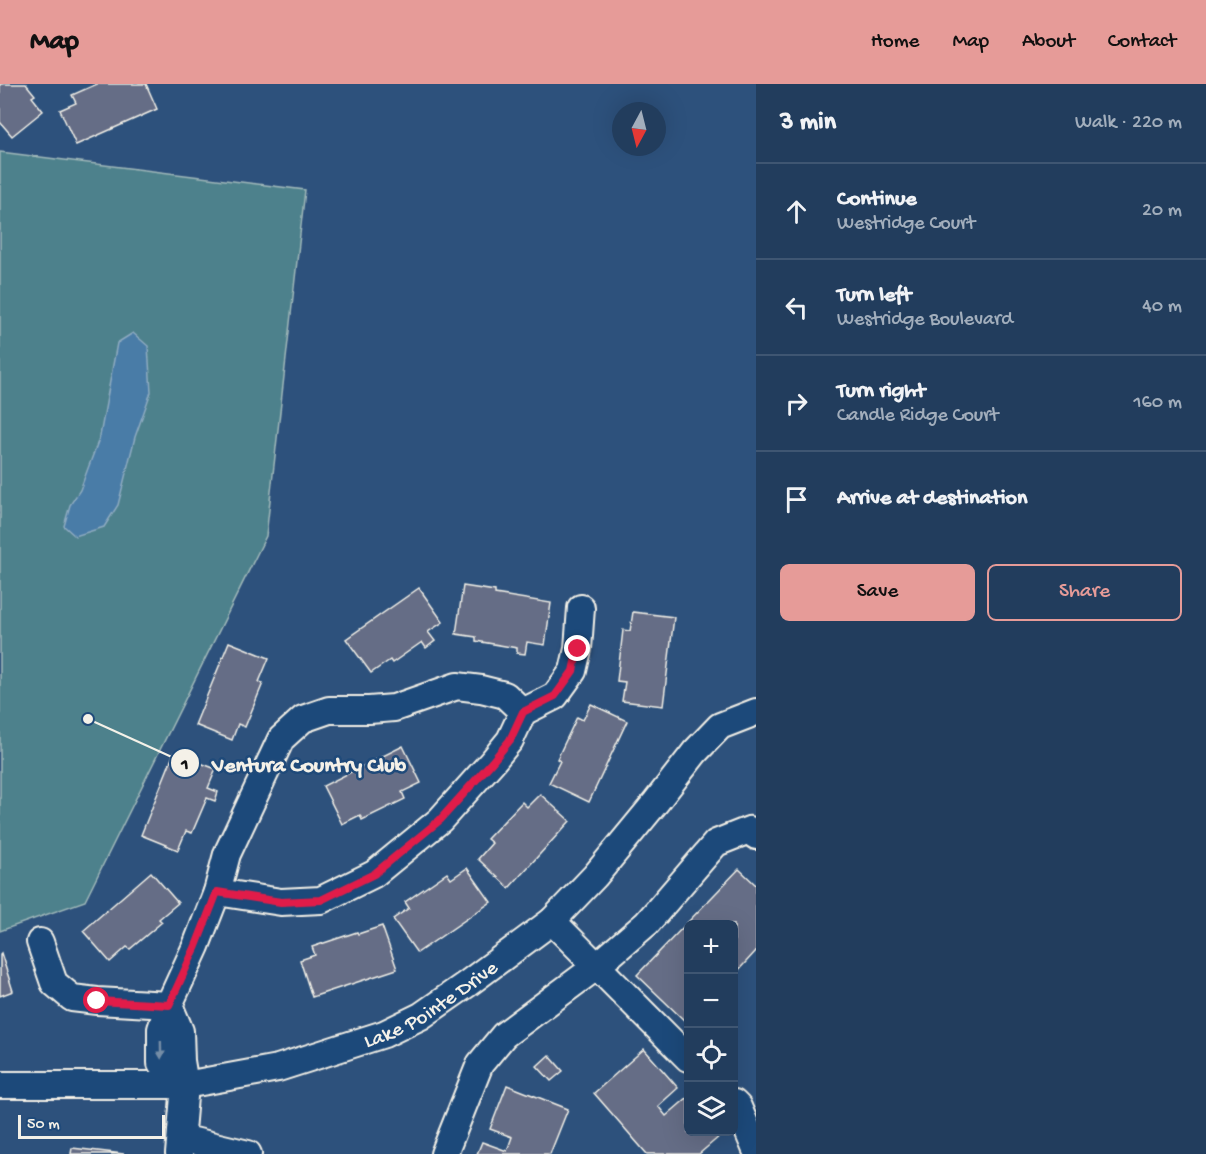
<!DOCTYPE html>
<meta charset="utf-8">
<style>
:root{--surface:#223d5d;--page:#2e4866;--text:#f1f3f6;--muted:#a2aebc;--line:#3f5672;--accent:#e69b98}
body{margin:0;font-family:"Gochi Hand",sans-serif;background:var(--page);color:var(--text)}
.controls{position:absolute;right:18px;bottom:18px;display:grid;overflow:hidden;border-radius:9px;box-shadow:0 6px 24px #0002}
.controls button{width:54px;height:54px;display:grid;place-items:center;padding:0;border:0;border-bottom:2px solid var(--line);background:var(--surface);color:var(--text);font:30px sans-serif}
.compass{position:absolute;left:612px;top:18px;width:54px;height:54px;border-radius:50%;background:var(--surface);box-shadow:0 6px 24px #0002;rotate:187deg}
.scale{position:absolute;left:18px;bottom:15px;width:147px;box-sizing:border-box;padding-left:6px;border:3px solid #f4f1e8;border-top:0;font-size:16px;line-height:21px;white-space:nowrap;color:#f4f1e8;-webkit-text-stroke:4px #1f4a7a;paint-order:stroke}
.stop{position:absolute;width:18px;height:18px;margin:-14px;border:4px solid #e11d48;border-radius:50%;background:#fff}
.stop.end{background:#e11d48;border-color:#fff;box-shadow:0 2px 6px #0008}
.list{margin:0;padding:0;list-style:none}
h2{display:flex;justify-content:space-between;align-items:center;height:78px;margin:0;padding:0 24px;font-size:26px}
h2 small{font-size:20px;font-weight:400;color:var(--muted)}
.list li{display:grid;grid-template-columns:39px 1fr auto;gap:18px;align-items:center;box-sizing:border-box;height:96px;padding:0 24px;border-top:2px solid var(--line)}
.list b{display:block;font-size:22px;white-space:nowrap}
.list p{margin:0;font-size:20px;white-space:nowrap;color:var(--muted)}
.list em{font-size:20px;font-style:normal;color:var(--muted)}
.actions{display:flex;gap:12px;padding:18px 24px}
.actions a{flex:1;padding:14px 0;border:2px solid var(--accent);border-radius:9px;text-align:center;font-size:21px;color:var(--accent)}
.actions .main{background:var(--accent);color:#111}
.icon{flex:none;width:33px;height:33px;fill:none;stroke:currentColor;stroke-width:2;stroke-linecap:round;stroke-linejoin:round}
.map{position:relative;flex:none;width:756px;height:1070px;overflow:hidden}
header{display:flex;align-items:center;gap:36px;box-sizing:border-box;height:84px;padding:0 30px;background:var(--accent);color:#111}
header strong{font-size:28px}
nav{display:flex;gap:33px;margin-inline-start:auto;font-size:21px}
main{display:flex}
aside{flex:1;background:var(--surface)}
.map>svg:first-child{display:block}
</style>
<header>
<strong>Map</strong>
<nav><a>Home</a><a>Map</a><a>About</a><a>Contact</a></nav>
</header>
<main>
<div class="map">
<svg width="756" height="1070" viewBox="0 0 756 1070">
<rect width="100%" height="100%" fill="#2d517c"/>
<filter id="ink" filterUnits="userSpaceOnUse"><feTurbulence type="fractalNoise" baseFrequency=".0167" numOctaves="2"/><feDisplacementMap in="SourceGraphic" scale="12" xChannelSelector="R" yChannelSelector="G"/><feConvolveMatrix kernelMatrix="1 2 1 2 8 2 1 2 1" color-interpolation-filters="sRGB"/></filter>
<g filter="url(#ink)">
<path fill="#4e818c" stroke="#a1b9ba" stroke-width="1.5" d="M 0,68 L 305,106 L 266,452 L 85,817 L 0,847 Z"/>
<path fill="#4a7ca7" stroke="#8eabc1" stroke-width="1.5" d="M 133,249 L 148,262 L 151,308 L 135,353 L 118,421 L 104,443 L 75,452 L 64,442 L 70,421 L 80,406 L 100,352 L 117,259 Z"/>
<g fill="#656d86" stroke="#f4f1e8" stroke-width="1.5">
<path d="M 0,0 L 26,0 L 35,11 L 32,13 L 43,27 L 12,52 L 0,38 Z"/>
<path d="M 97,0 L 146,0 L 157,25 L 76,61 L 60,26 L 76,19 L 72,11 Z"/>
<path d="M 463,502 L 495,507 L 495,510 L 551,519 L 545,561 L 527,558 L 525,570 L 517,569 L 517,564 L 476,557 L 476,553 L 456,550 Z"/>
<path d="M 419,504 L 443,538 L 428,548 L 435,557 L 426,564 L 422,558 L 392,579 L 390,576 L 371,589 L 346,555 Z"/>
<path d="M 633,528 L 674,533 L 663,622 L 622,617 L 625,598 L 617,597 L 623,546 L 630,547 Z"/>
<path d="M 229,558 L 269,574 L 259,598 L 263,599 L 245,643 L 238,640 L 232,656 L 195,641 Z"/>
<path d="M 591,620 L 627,637 L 589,718 L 549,699 L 560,677 L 557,675 L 577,633 L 583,636 Z"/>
<path d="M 403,662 L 421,699 L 402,708 L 405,715 L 362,736 L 360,731 L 342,740 L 323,702 Z"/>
<path d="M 174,669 L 216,685 L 208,704 L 218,708 L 215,717 L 207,714 L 192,749 L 186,747 L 178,766 L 141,751 Z"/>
<path d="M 540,710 L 570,737 L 509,804 L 478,775 L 492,759 L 487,755 L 522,718 L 527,723 Z"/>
<path d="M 467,784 L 491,818 L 417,869 L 393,835 L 409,824 L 405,818 L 447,789 L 451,795 Z"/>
<path d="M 739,785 L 756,801 L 756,867 L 734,891 L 734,840 L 688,840 L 688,937 L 687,939 L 637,891 Z"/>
<path d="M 151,788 L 178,819 L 159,835 L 162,838 L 130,865 L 127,863 L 110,878 L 83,847 Z"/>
<path d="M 382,842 L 397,885 L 312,913 L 300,876 L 315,871 L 312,863 L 357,848 L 358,850 Z"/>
<path d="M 1,869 L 13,907 L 0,912 L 0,870 Z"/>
<path d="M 644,965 L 678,1004 L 658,1022 L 666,1032 L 687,1014 L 688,1016 L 688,1048 L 717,1048 L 720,1052 L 699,1070 L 647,1070 L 594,1009 Z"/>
<path d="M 549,971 L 563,987 L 551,997 L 537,982 Z"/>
<path d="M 507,1001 L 568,1025 L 550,1070 L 477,1070 L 482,1058 L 507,1067 L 512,1053 L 490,1045 Z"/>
<path d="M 72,1064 L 124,1070 L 71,1070 Z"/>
</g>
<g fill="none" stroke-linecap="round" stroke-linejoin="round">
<defs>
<g id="minor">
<path d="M 217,808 L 281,818 L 321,816 L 374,790 L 440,736 L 492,678 L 510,656 L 523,628 L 555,612 L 573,587 L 578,565 L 581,524"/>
<path d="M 552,837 L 688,974"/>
<path d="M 40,858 L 54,899 L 72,914 L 97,917 L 169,921"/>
<path d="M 169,921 L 180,947 L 181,977 L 185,1001 L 179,1070"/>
<path id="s1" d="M 0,1001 L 185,1001 L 278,984 L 384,950 L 421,932 L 467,900 L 552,837 L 595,792 L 656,718 L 695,668 L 720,642 L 756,628"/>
<path d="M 185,1001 L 161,979 L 161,945 L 169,921 L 196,862 L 217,808 L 227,770 L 281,655 L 303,635 L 329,626 L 369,626 L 394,624 L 457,602 L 481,605 L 505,611 L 523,628"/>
<path d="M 734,1019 L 738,1023 L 756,1066"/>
<path d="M 181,1054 L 248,1070"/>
<path d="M 444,1070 L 480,980 L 504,951 L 597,882 L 647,839 L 716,759 L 749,746 L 756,752"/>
</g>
</defs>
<use href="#minor" stroke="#f4f1e8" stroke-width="30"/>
<use href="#minor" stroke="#1f4a7a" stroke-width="26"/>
</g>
<defs><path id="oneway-solid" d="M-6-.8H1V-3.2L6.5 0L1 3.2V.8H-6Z" transform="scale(1.5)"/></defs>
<use fill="#748da6" href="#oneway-solid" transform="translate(161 966) rotate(89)"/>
</g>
<g fill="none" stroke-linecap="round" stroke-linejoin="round" filter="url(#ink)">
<path stroke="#e11d48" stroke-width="8" d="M 97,917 L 169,921 L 196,862 L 217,808 L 281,818 L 321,816 L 374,790 L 440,736 L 492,678 L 510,656 L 523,628 L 555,612 L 573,587 L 578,565"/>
</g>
<g text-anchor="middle" stroke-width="5" stroke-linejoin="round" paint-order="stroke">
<g font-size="21" fill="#f4f1e8" stroke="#1f4a7a">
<text dy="7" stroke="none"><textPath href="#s1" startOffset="446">Lake Pointe Drive</textPath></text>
</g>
</g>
<path fill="none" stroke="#f4f1e8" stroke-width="2" d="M88 635L185 679"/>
<g fill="#f4f1e8" stroke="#1f4a7a" stroke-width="2">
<circle cx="88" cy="635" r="6"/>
<circle cx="185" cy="679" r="15"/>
</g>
<g font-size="18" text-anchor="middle" font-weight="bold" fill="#111">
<text x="185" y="685">1</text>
</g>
<g font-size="22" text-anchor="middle" font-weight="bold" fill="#f4f1e8" stroke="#1f4a7a" stroke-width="5" stroke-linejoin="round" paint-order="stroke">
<text x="309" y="687">Ventura Country Club</text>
</g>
</svg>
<div class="controls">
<button>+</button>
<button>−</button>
<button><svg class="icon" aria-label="locate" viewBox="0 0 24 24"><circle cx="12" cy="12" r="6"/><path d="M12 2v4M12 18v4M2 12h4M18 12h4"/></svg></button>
<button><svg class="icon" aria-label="layers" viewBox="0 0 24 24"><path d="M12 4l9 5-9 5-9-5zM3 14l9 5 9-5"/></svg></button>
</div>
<svg class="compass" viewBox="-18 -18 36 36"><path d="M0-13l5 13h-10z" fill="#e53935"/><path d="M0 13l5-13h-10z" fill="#a2aebc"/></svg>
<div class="scale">50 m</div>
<div class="stop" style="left:97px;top:917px"></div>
<div class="stop end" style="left:578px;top:565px"></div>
</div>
<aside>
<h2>3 min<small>Walk · 220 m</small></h2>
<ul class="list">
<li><svg class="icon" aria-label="ahead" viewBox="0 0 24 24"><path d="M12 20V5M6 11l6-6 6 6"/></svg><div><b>Continue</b><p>Westridge Court</p></div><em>20 m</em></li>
<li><svg class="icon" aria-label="left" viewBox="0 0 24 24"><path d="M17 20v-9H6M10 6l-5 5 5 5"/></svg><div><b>Turn left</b><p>Westridge Boulevard</p></div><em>40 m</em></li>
<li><svg class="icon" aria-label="right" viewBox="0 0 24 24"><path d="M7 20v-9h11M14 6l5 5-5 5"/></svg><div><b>Turn right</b><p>Candle Ridge Court</p></div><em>160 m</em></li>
<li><svg class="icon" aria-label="arrive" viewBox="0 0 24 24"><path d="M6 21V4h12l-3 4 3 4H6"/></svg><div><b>Arrive at destination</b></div></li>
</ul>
<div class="actions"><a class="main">Save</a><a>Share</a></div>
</aside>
</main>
